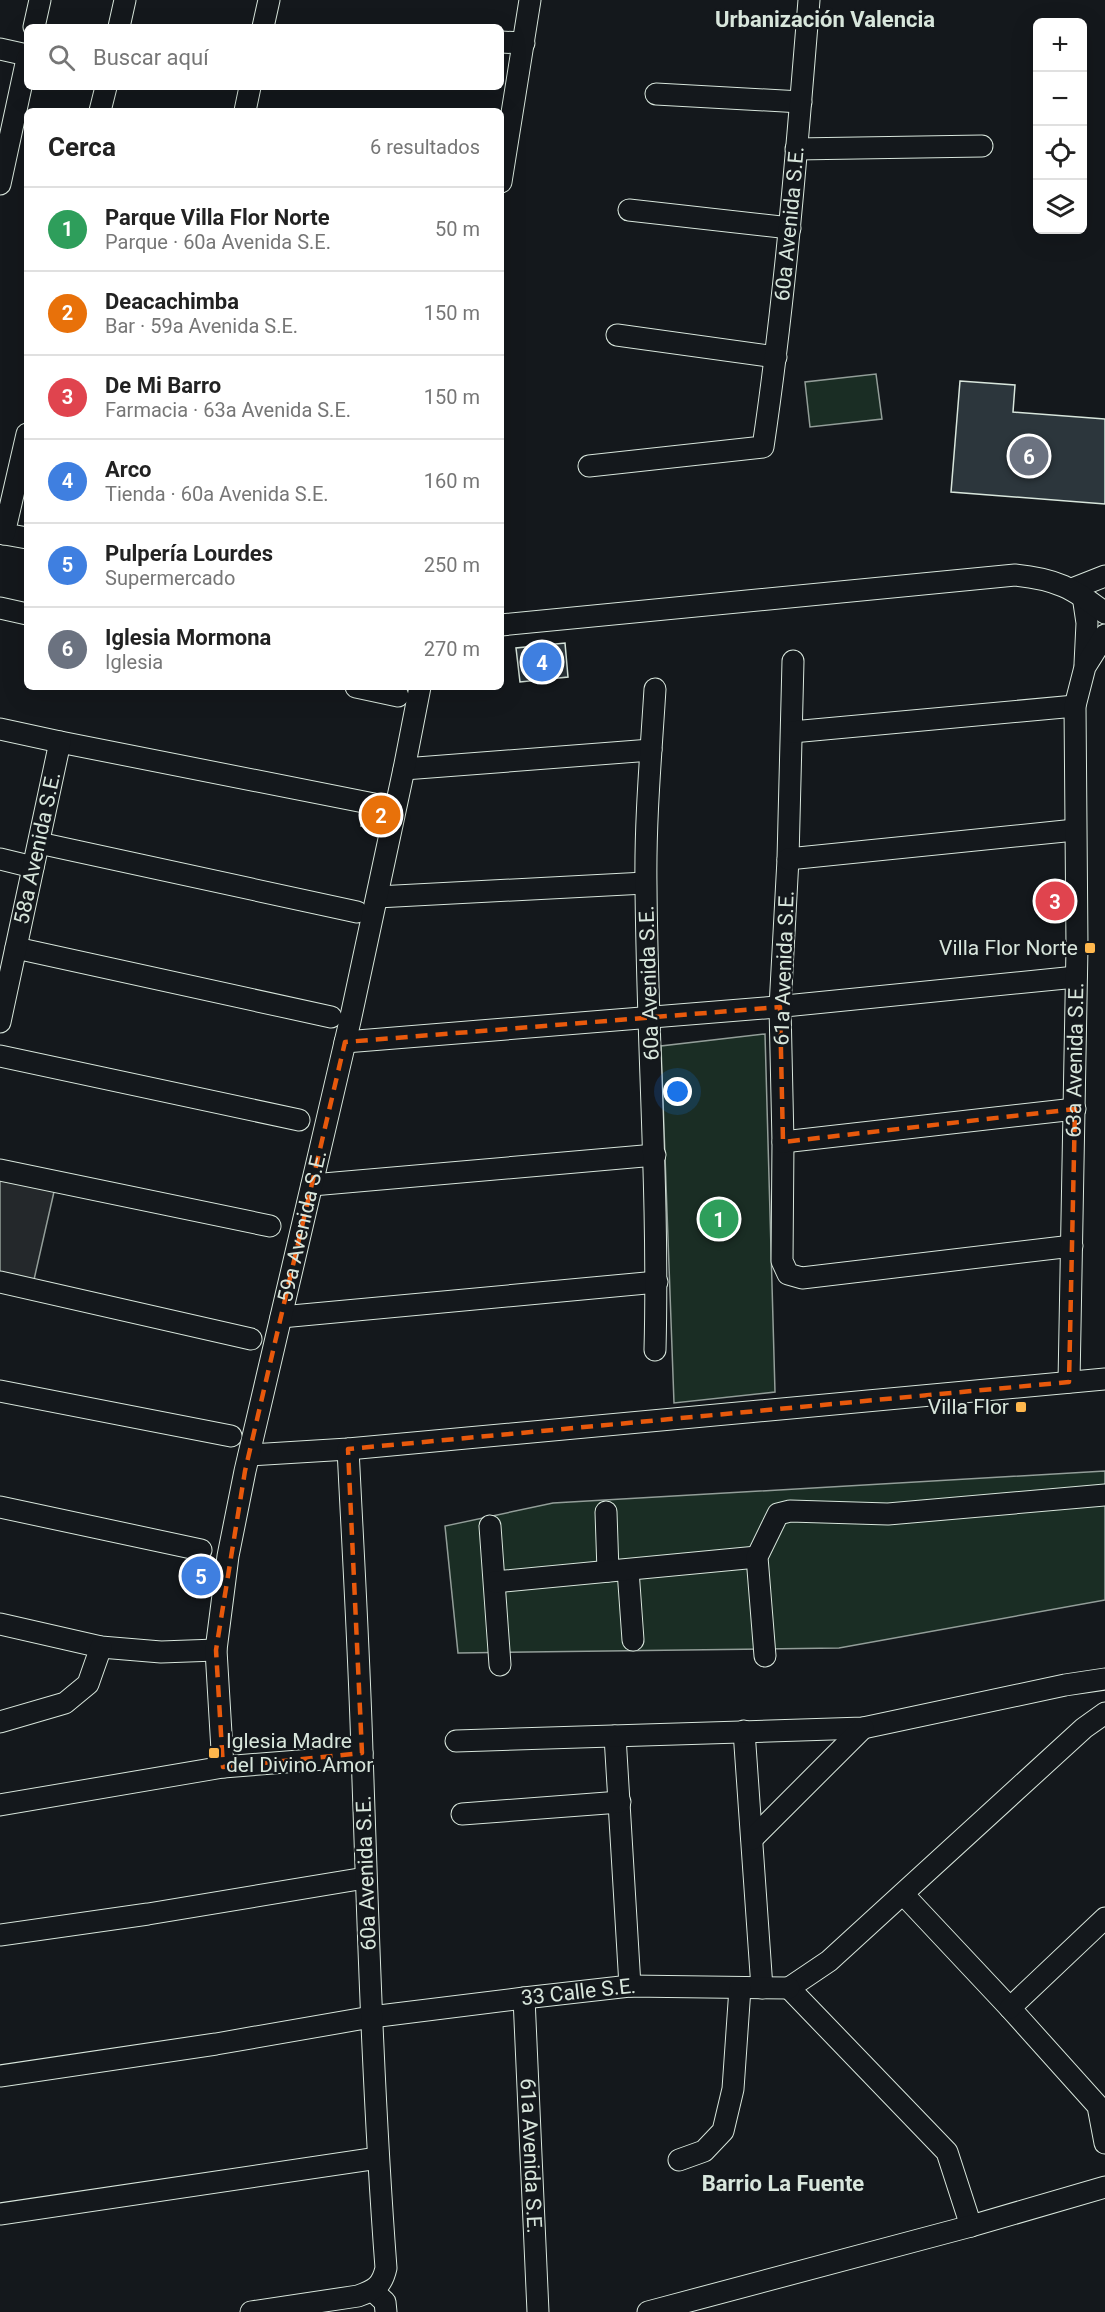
<!DOCTYPE html>
<html lang="es">
<meta charset="utf-8">
<style>
:root{--surface:#fff;--page:#f2f2f2;--text:#222;--muted:#767676;--line:#e0e0e0;--accent:#856535}
body{margin:0;font-family:Roboto,sans-serif;background:var(--page);color:var(--text)}
.controls{position:absolute;right:18px;top:18px;display:grid;overflow:hidden;border-radius:9px;box-shadow:0 6px 24px #0002}
.controls button{width:54px;height:54px;display:grid;place-items:center;padding:0;border:0;border-bottom:2px solid var(--line);background:var(--surface);color:var(--text);font:30px sans-serif}
.you{position:absolute;left:678px;top:1092px;width:21px;height:21px;margin:-15px;border:4px solid #fff;border-radius:50%;background:#1a73e8;box-shadow:0 0 0 9px #1a73e833}
.badge{display:grid;place-items:center;width:39px;height:39px;border-radius:50%;background:var(--accent);color:#fff;font-size:20px;font-weight:700}
.pin{position:absolute;translate:-50% -50%;border:3px solid #fff;box-shadow:0 2px 6px #0006}
.list{margin:0;padding:0;list-style:none}
h2{display:flex;justify-content:space-between;align-items:center;height:78px;margin:0;padding:0 24px;font-size:26px}
h2 small{font-size:20px;font-weight:400;color:var(--muted)}
.list li{display:grid;grid-template-columns:39px 1fr auto;gap:18px;align-items:center;box-sizing:border-box;height:84px;padding:0 24px;border-top:2px solid var(--line)}
.list b{display:block;font-size:22px;white-space:nowrap}
.list p{margin:0;font-size:20px;white-space:nowrap;color:var(--muted)}
.list em{font-size:20px;font-style:normal;color:var(--muted)}
.icon{flex:none;width:33px;height:33px;fill:none;stroke:currentColor;stroke-width:2;stroke-linecap:round;stroke-linejoin:round}
.map{position:relative;flex:none;width:1105px;height:2312px;overflow:hidden}
.search{position:absolute;background:var(--surface);box-shadow:0 6px 24px #0002;left:24px;top:24px;width:480px;height:66px;display:flex;align-items:center;gap:15px;box-sizing:border-box;padding:0 21px;border-radius:9px;color:var(--muted);font-size:22px}
.panel{position:absolute;background:var(--surface);box-shadow:0 6px 24px #0002;left:24px;top:108px;width:480px;height:582px;border-radius:9px}
.map>svg:first-child{display:block}
</style>
<div class="map">
<svg width="1105" height="2312" viewBox="0 0 1105 2312">
<rect width="100%" height="100%" fill="#14181c"/>
<g fill="#1a2d24" stroke="#939e99" stroke-width="1.5">
<path d="M 876,374 L 882,419 L 810,427 L 805,382 Z"/>
<path d="M 765,1034 L 775,1392 L 674,1403 L 661,1046 Z"/>
<path d="M 1105,1471 L 1105,1600 L 839,1648 L 458,1653 L 445,1526 L 553,1503 Z"/>
</g>
<path fill="#24282b" stroke="#939e99" stroke-width="1.5" d="M 0,1170 L 56,1183 L 33,1284 L 0,1276 Z"/>
<g fill="#2c363c" stroke="#d8e6dc" stroke-width="1.5">
<path d="M 960,381 L 1015,385 L 1013,412 L 1105,419 L 1105,504 L 951,492 Z"/>
<path d="M 565,643 L 568,677 L 520,682 L 516,648 Z"/>
<path d="M 367,807 L 388,812 L 383,830 L 361,826 Z"/>
<path d="M 197,1557 L 214,1562 L 205,1596 L 188,1591 Z"/>
</g>
<g fill="none" stroke-linecap="round" stroke-linejoin="round">
<defs>
<g id="minor">
<path d="M 34,27 L 40,0"/>
<path d="M 119,27 L 125,0"/>
<path d="M 263,27 L 269,0"/>
<path d="M 501,42 L 524,43"/>
<path d="M 0,49 L 27,55"/>
<path d="M 656,94 L 801,102"/>
<path d="M 100,111 L 106,87"/>
<path d="M 245,111 L 250,87"/>
<path d="M 796,149 L 982,146"/>
<path d="M 501,182 L 530,0"/>
<path d="M 0,184 L 27,59"/>
<path d="M 629,210 L 790,228"/>
<path d="M 617,335 L 776,357"/>
<path id="s1" d="M 589,466 L 763,447 C 785,299 797,149 809,0"/>
<path d="M 0,533 L 27,538"/>
<path d="M 4,534 L 27,434"/>
<path d="M 1072,589 L 1105,576"/>
<path d="M 1083,596 L 1087,623 L 1085,664"/>
<path d="M 0,608 L 27,614"/>
<path d="M 501,625 L 1015,575 C 1056,579 1073,588 1105,613"/>
<path d="M 793,661 L 788,859 L 780,1007 L 783,1142 L 782,1261 L 788,1274 L 802,1278 L 1072,1246"/>
<path d="M 356,687 L 398,696"/>
<path d="M 0,729 L 60,742 L 374,804"/>
<path d="M 792,732 L 1075,706"/>
<path d="M 404,769 L 651,750"/>
<path d="M 39,843 L 357,912"/>
<path d="M 0,859 L 33,867"/>
<path d="M 788,859 L 1075,830"/>
<path d="M 377,897 L 645,883"/>
<path d="M 16,948 L 331,1017"/>
<path id="s2" d="M 0,1022 L 60,742"/>
<path d="M 345,1042 L 765,1008 L 1076,977"/>
<path d="M 0,1056 L 299,1120"/>
<path d="M 783,1142 L 1075,1109"/>
<path d="M 0,1170 L 270,1226"/>
<path d="M 312,1185 L 655,1155"/>
<path d="M 0,1282 L 251,1339"/>
<path d="M 281,1317 L 657,1282"/>
<path d="M 655,1350 C 659,1194 647,1040 646,885 C 645,820 651,754 655,689"/>
<path id="s3" d="M 1069,1382 L 1077,947 L 1075,706 L 1085,667 L 1105,635"/>
<path d="M 0,1391 L 231,1436"/>
<path d="M 249,1455 L 348,1449 L 1105,1379"/>
<path d="M 0,1507 L 201,1550"/>
<path d="M 606,1512 L 608,1571"/>
<path d="M 490,1526 L 500,1665"/>
<path d="M 628,1570 L 633,1640"/>
<path d="M 495,1582 L 757,1557"/>
<path d="M 0,1624 L 101,1647 L 161,1652 L 216,1650"/>
<path d="M 765,1656 L 757,1557 L 778,1514 L 790,1511 L 888,1514 L 1105,1495"/>
<path d="M 0,1722 L 65,1703 L 88,1684 L 101,1647"/>
<path d="M 744,1731 L 762,1988"/>
<path d="M 615,1736 L 630,1986"/>
<path d="M 456,1741 L 863,1728 L 1065,1685 L 1105,1679"/>
<path id="s4" d="M 223,1767 L 216,1650 L 228,1556 L 245,1471 L 350,1021 L 404,769 L 420,687"/>
<path d="M 0,1805 L 223,1767 L 337,1758 L 362,1753"/>
<path d="M 462,1814 L 620,1802"/>
<path d="M 752,1839 L 863,1728"/>
<path d="M 903,1894 L 1010,2008 L 1098,2106 L 1105,2143"/>
<path d="M 0,1935 L 148,1914 L 365,1878"/>
<path d="M 789,1988 L 829,1961 L 1084,1728 L 1105,1713"/>
<path d="M 789,1988 L 947,2152 L 971,2226"/>
<path id="s5" d="M 524,1998 L 538,2312"/>
<path d="M 1010,2008 L 1105,1918"/>
<path id="s6" d="M 0,2076 L 216,2044 L 371,2017 L 524,1998 L 630,1986 L 789,1988"/>
<path d="M 679,2160 L 704,2151 L 723,2131 L 733,2089 L 740,1988"/>
<path d="M 0,2214 L 378,2158"/>
<path d="M 373,2291 L 385,2302 L 386,2312"/>
<path d="M 251,2312 L 358,2296 C 375,2290 382,2286 386,2268 C 373,2096 368,1924 362,1752 C 359,1651 353,1550 348,1449"/>
<path d="M 648,2312 L 971,2226 L 1105,2187"/>
</g>
</defs>
<use href="#minor" stroke="#d8e6dc" stroke-width="23"/>
<use href="#minor" stroke="#14181c" stroke-width="21"/>
</g>
<path fill="none" stroke="#e8590c" stroke-width="4.5" stroke-dasharray="12 8" stroke-linejoin="round" d="M 780,1007 L 783,1142 L 1075,1109 L 1069,1382 L 348,1449 L 362,1753 L 223,1767 L 216,1650 L 245,1471 L 345,1042 Z"/>
<g fill="#ffb74d" stroke="#14181c" stroke-width="2">
<rect x="1084" y="942" width="12" height="12" rx="3"/>
<rect x="1015" y="1401" width="12" height="12" rx="3"/>
<rect x="208" y="1747" width="12" height="12" rx="3"/>
</g>
<g text-anchor="middle" stroke-width="4.5" stroke-linejoin="round" paint-order="stroke">
<g font-size="21" fill="#d8e6dc" stroke="#14181c">
<text dy="7" stroke="none"><textPath href="#s1" startOffset="400">60a Avenida S.E.</textPath></text>
<text dy="7" stroke="none"><textPath href="#s2" startOffset="178">58a Avenida S.E.</textPath></text>
<text transform="translate(784 968) rotate(-88)" y="7">61a Avenida S.E.</text>
<text transform="translate(649 983) rotate(-92)" y="7">60a Avenida S.E.</text>
<text dy="7" stroke="none"><textPath href="#s3" startOffset="322">63a Avenida S.E.</textPath></text>
<text dy="7" stroke="none"><textPath href="#s4" startOffset="550">59a Avenida S.E.</textPath></text>
<text transform="translate(366 1873) rotate(-92)" y="7">60a Avenida S.E.</text>
<text dy="7" stroke="none"><textPath href="#s6" startOffset="585">33 Calle S.E.</textPath></text>
<text dy="7" stroke="none"><textPath href="#s5" startOffset="158">61a Avenida S.E.</textPath></text>
</g>
<g font-size="21" fill="#d8e6dc" stroke="#14181c" text-anchor="end">
<text x="1078" y="955">Villa Flor Norte</text>
<text x="1009" y="1414">Villa Flor</text>
<text x="226" y="1748" text-anchor="start">Iglesia Madre<tspan x="226" dy="24">del Divino Amor</tspan></text>
</g>
<g font-size="22" font-weight="bold" fill="#d8e6dc" stroke="#14181c">
<text x="825" y="27">Urbanización Valencia</text>
<text x="783" y="2191">Barrio La Fuente</text>
</g>
</g>
</svg>
<div class="controls">
<button>+</button>
<button>−</button>
<button><svg class="icon" aria-label="locate" viewBox="0 0 24 24"><circle cx="12" cy="12" r="6"/><path d="M12 2v4M12 18v4M2 12h4M18 12h4"/></svg></button>
<button><svg class="icon" aria-label="layers" viewBox="0 0 24 24"><path d="M12 4l9 5-9 5-9-5zM3 14l9 5 9-5"/></svg></button>
</div>
<div class="you"></div>
<div class="pin badge" style="left:719px;top:1219px;background:#2e9e5b">1</div>
<div class="pin badge" style="left:381px;top:815px;background:#e8710a">2</div>
<div class="pin badge" style="left:1055px;top:901px;background:#e0444e">3</div>
<div class="pin badge" style="left:542px;top:662px;background:#3f7fe0">4</div>
<div class="pin badge" style="left:201px;top:1576px;background:#3f7fe0">5</div>
<div class="pin badge" style="left:1029px;top:456px;background:#6b7280">6</div>
<div class="search"><svg class="icon" aria-label="search" viewBox="0 0 24 24"><circle cx="10" cy="10" r="6"/><path d="M15 15l6 6"/></svg>Buscar aquí</div>
<section class="panel">
<h2>Cerca<small>6 resultados</small></h2>
<ul class="list">
<li><span class="badge" style="background:#2e9e5b">1</span><div><b>Parque Villa Flor Norte</b><p>Parque · 60a Avenida S.E.</p></div><em>50 m</em></li>
<li><span class="badge" style="background:#e8710a">2</span><div><b>Deacachimba</b><p>Bar · 59a Avenida S.E.</p></div><em>150 m</em></li>
<li><span class="badge" style="background:#e0444e">3</span><div><b>De Mi Barro</b><p>Farmacia · 63a Avenida S.E.</p></div><em>150 m</em></li>
<li><span class="badge" style="background:#3f7fe0">4</span><div><b>Arco</b><p>Tienda · 60a Avenida S.E.</p></div><em>160 m</em></li>
<li><span class="badge" style="background:#3f7fe0">5</span><div><b>Pulpería Lourdes</b><p>Supermercado</p></div><em>250 m</em></li>
<li><span class="badge" style="background:#6b7280">6</span><div><b>Iglesia Mormona</b><p>Iglesia</p></div><em>270 m</em></li>
</ul>
</section>
</div>
